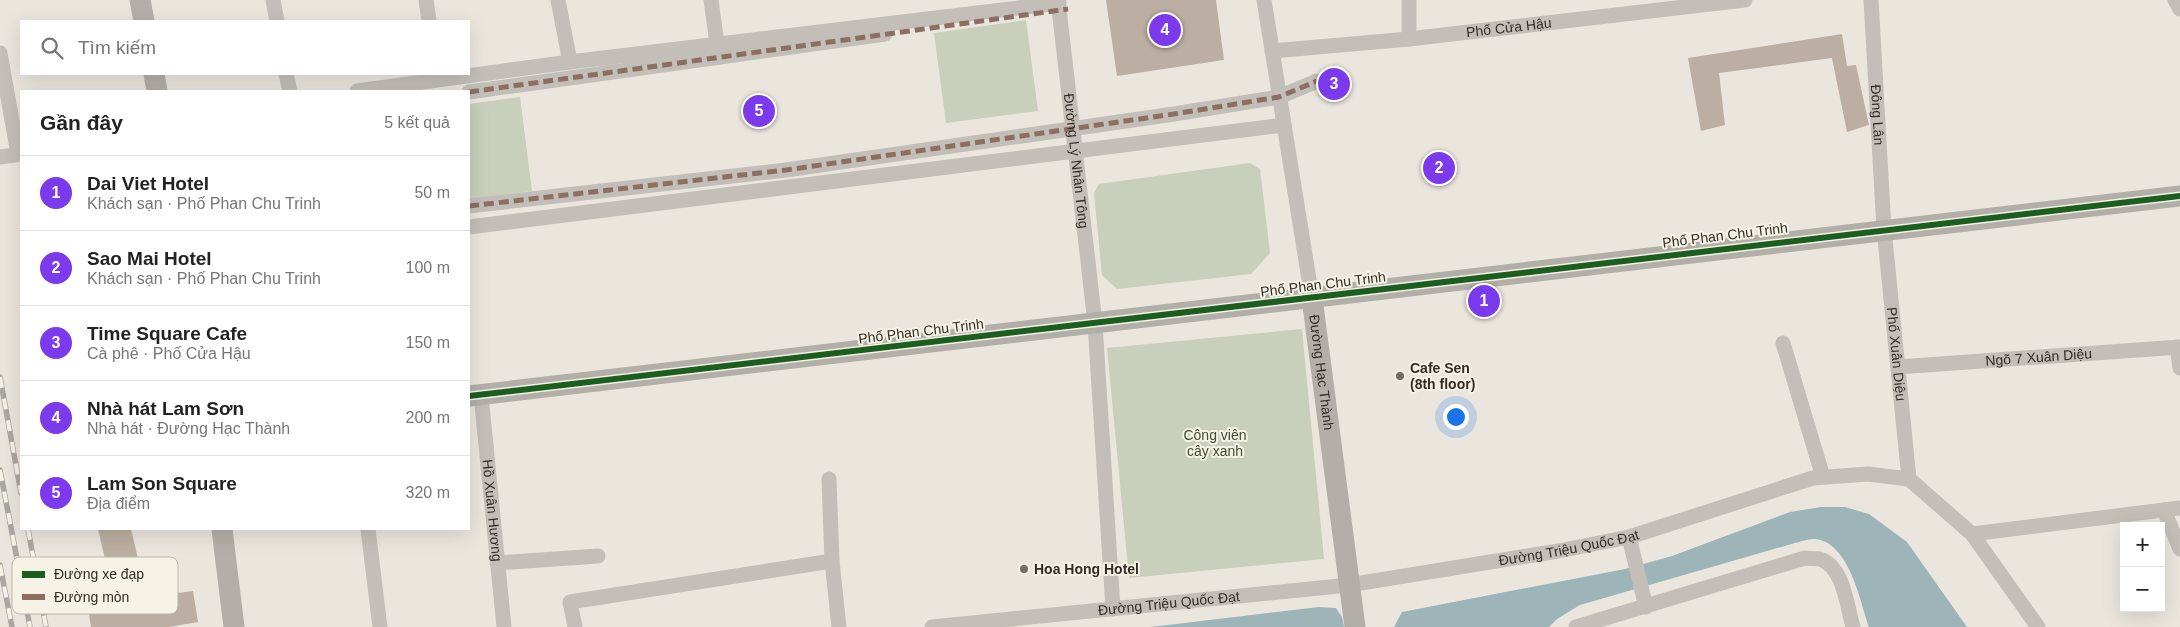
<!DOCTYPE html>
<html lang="vi">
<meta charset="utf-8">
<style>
:root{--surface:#fff;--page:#f2f2f2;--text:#222;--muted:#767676;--line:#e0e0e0;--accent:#7c3aed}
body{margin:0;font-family:Helvetica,sans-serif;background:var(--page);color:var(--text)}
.controls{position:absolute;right:15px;bottom:15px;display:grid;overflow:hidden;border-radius:0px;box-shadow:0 5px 20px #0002}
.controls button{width:45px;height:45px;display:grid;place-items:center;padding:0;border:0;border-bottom:1px solid var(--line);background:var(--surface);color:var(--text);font:25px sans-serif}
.you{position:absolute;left:1455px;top:416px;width:18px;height:18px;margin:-12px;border:4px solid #fff;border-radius:50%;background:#1a73e8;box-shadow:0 0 0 8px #1a73e833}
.badge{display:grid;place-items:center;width:32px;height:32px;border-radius:50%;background:var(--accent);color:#fff;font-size:16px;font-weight:700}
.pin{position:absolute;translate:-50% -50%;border:2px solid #fff;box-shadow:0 1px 5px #0006}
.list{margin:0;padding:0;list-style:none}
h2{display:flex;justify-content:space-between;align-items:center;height:65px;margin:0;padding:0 20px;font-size:21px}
h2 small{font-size:16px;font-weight:400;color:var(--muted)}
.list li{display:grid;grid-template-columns:32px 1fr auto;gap:15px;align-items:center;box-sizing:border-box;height:75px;padding:0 20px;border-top:1px solid var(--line)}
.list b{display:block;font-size:19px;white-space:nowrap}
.list p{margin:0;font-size:16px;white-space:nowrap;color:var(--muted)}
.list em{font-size:16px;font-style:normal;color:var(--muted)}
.icon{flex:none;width:28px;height:28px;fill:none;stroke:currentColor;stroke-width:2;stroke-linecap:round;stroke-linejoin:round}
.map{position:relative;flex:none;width:2180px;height:627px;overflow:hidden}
.search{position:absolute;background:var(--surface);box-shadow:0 5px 20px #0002;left:20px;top:20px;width:450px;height:55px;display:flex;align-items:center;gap:12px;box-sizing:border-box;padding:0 18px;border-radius:0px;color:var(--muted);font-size:19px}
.panel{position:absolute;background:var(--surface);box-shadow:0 5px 20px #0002;left:20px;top:90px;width:450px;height:440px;border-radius:0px}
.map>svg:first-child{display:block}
</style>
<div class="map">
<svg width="2180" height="627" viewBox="0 0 2180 627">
<rect width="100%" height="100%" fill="#eae6de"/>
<g fill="#c8cfba">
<path d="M 1026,20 L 1038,111 L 946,123 L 934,33 Z"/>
<path d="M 520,97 L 532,191 L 469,199 L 469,104 Z"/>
<path d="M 1250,163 L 1260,169 L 1270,253 L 1251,274 L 1117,289 L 1102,275 L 1094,193 L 1099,184 Z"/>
<path d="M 1302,329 L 1324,559 L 1129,578 L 1107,348 Z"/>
</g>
<g fill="#9db4b8">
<path d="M 1821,507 L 1845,507 L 1869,514 L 1907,542 L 1967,627 L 1869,627 C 1860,601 1849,541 1814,539 C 1808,539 1800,542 1795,543 L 1580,605 L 1557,619 L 1549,627 L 1394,627 L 1402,612 L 1625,569 L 1672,556 L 1790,512 Z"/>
<path d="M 1319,607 L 1336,608 L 1342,617 L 1344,627 L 1151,627 Z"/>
</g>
<g fill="#bcaea2">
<path d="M 1106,0 L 1216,0 L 1224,60 L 1117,76 Z"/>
<path d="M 1842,34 L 1847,66 L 1856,65 L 1869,125 L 1847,132 L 1832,58 L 1719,73 L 1725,125 L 1701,131 L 1688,58 Z"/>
<path d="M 98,529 L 131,529 L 147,597 L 193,591 L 198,622 L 169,627 L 91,627 L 88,608 L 115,603 Z"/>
</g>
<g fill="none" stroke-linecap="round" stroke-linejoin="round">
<g stroke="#c3bfb8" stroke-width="15">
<path d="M 273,0 L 277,21"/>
<path d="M 426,0 L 429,21"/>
<path d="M 558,0 L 570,62"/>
<path d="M 711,0 L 717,44"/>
<path id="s1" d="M 1058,0 L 1095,323 L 1113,609"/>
<path d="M 1264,0 L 1312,298"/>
<path id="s2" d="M 1871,0 L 1884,229 L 1909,479"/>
<path d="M 2175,0 L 2180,9"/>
<path d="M 1409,39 L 1409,0"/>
<path id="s3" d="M 1272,51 L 1409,39 L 1745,0"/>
<path d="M 0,53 L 18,154"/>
<path d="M 286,74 L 290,91"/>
<path d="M 357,91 L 570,62 L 1059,3"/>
<path d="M 469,92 L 885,34"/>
<path d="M 0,157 L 21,154"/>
<path d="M 469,206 L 786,170 L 1174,114 L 1279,97 L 1317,81"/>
<path d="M 469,227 L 1284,125"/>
<path d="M 1783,343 L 1823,477"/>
<path d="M 2177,347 L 2180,368"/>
<path id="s4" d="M 1898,367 L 2180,347"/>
<path id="s5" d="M 481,395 L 504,627"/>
<path d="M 829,479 L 832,561 L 839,627"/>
<path d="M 2164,510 L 2180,549"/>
<path d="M 368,529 L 380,627"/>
<path d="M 1972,534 L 2038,627"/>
<path d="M 1629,537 L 1646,607"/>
<path d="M 497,563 L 598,556"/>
<path d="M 575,627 L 570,602 L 832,561"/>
<path id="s6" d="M 932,627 L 1349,585 L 1558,551 L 1629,537 L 1813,478 L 1868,474 L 1909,479 L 1972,534 L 2180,508"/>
<path d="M 1576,627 L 1805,558 C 1809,559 1816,558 1820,559 C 1844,567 1847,607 1853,627"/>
</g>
<g stroke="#b3afa8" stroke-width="21">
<path d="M 140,0 L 144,21"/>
<path d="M 154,74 L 157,91"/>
<path id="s7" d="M 1312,298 L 1355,627"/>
<path d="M 469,396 L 2180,196"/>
<path d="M 222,529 L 234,627"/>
</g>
<defs>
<g id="rail">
<path d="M 0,377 L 21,493"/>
<path d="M 0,470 L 30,627"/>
<path d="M 28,529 L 46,627"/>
<path d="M 0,565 L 12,627"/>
</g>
</defs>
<use href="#rail" stroke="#aaa7a2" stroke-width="5.5"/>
<use href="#rail" stroke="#f7f2e6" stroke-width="4" stroke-dasharray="11" stroke-linecap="butt"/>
<g stroke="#8d6e63" stroke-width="5" stroke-dasharray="10 5" stroke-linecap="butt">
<path d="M 469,92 L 1068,9"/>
<path d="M 469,206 L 786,170 L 1174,114 L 1279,97 L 1317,81"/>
</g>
<defs>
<path id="cycleway" d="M 469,396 L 2180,196"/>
</defs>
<use href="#cycleway" stroke="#f7f2e6" stroke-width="9"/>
<use href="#cycleway" stroke="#1b5e20" stroke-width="6"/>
</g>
<g fill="#726d67" stroke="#f7f2e6" stroke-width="2">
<circle cx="1400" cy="376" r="5"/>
<circle cx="1024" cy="569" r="5"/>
</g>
<g text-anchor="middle" stroke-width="4" stroke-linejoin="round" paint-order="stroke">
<g font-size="14" fill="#322c27" stroke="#f7f2e6">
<text dy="5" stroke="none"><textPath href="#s3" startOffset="238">Phố Cửa Hậu</textPath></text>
<text dy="5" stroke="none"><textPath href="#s2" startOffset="115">Đông Lân</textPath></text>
<text dy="5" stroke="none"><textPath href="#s1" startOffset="162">Đường Lý Nhân Tông</textPath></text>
<text transform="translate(1725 235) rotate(-7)" y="5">Phố Phan Chu Trinh</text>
<text transform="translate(1323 284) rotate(-7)" y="5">Phố Phan Chu Trinh</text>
<text transform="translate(921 331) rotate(-7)" y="5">Phố Phan Chu Trinh</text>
<text dy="5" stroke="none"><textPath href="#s2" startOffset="355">Phố Xuân Diệu</textPath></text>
<text dy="5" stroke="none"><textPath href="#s4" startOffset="141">Ngõ 7 Xuân Diệu</textPath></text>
<text dy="5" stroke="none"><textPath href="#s7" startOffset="75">Đường Hạc Thành</textPath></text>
<text dy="5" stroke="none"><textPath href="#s5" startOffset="116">Hồ Xuân Hương</textPath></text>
<text dy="5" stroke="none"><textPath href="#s6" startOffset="642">Đường Triệu Quốc Đạt</textPath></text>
<text dy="5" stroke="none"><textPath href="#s6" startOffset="238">Đường Triệu Quốc Đạt</textPath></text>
</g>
<g font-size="14" font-weight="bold" fill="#322c27" stroke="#f7f2e6" text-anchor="start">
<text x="1410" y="373">Cafe Sen<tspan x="1410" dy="16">(8th floor)</tspan></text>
<text x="1034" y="574">Hoa Hong Hotel</text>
</g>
<g font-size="14" fill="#3d4e2d" stroke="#f7f2e6">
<text x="1215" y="440">Công viên<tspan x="1215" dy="16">cây xanh</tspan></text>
</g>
</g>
<rect x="12" y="557" width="166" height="57" rx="8" fill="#f7f2e6" stroke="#bcb7ad" stroke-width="1"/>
<rect x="22" y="571" width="23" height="7" fill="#1b5e20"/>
<rect x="22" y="594" width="23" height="6" fill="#8d6e63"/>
<g font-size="14" fill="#322c27">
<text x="54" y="579">Đường xe đạp</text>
<text x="54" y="602">Đường mòn</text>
</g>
</svg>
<div class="controls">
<button>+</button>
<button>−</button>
</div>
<div class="you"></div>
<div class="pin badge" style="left:1484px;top:301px">1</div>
<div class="pin badge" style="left:1439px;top:168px">2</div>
<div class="pin badge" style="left:1334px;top:84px">3</div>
<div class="pin badge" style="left:1165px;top:30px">4</div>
<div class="pin badge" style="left:759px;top:111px">5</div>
<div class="search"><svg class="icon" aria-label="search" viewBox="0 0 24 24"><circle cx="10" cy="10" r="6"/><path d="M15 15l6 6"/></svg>Tìm kiếm</div>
<section class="panel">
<h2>Gần đây<small>5 kết quả</small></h2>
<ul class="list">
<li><span class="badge">1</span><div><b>Dai Viet Hotel</b><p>Khách sạn · Phố Phan Chu Trinh</p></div><em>50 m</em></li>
<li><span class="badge">2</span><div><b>Sao Mai Hotel</b><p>Khách sạn · Phố Phan Chu Trinh</p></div><em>100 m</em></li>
<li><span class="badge">3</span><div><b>Time Square Cafe</b><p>Cà phê · Phố Cửa Hậu</p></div><em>150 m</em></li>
<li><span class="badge">4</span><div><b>Nhà hát Lam Sơn</b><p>Nhà hát · Đường Hạc Thành</p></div><em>200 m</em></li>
<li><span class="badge">5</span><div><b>Lam Son Square</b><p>Địa điểm</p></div><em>320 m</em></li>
</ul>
</section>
</div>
